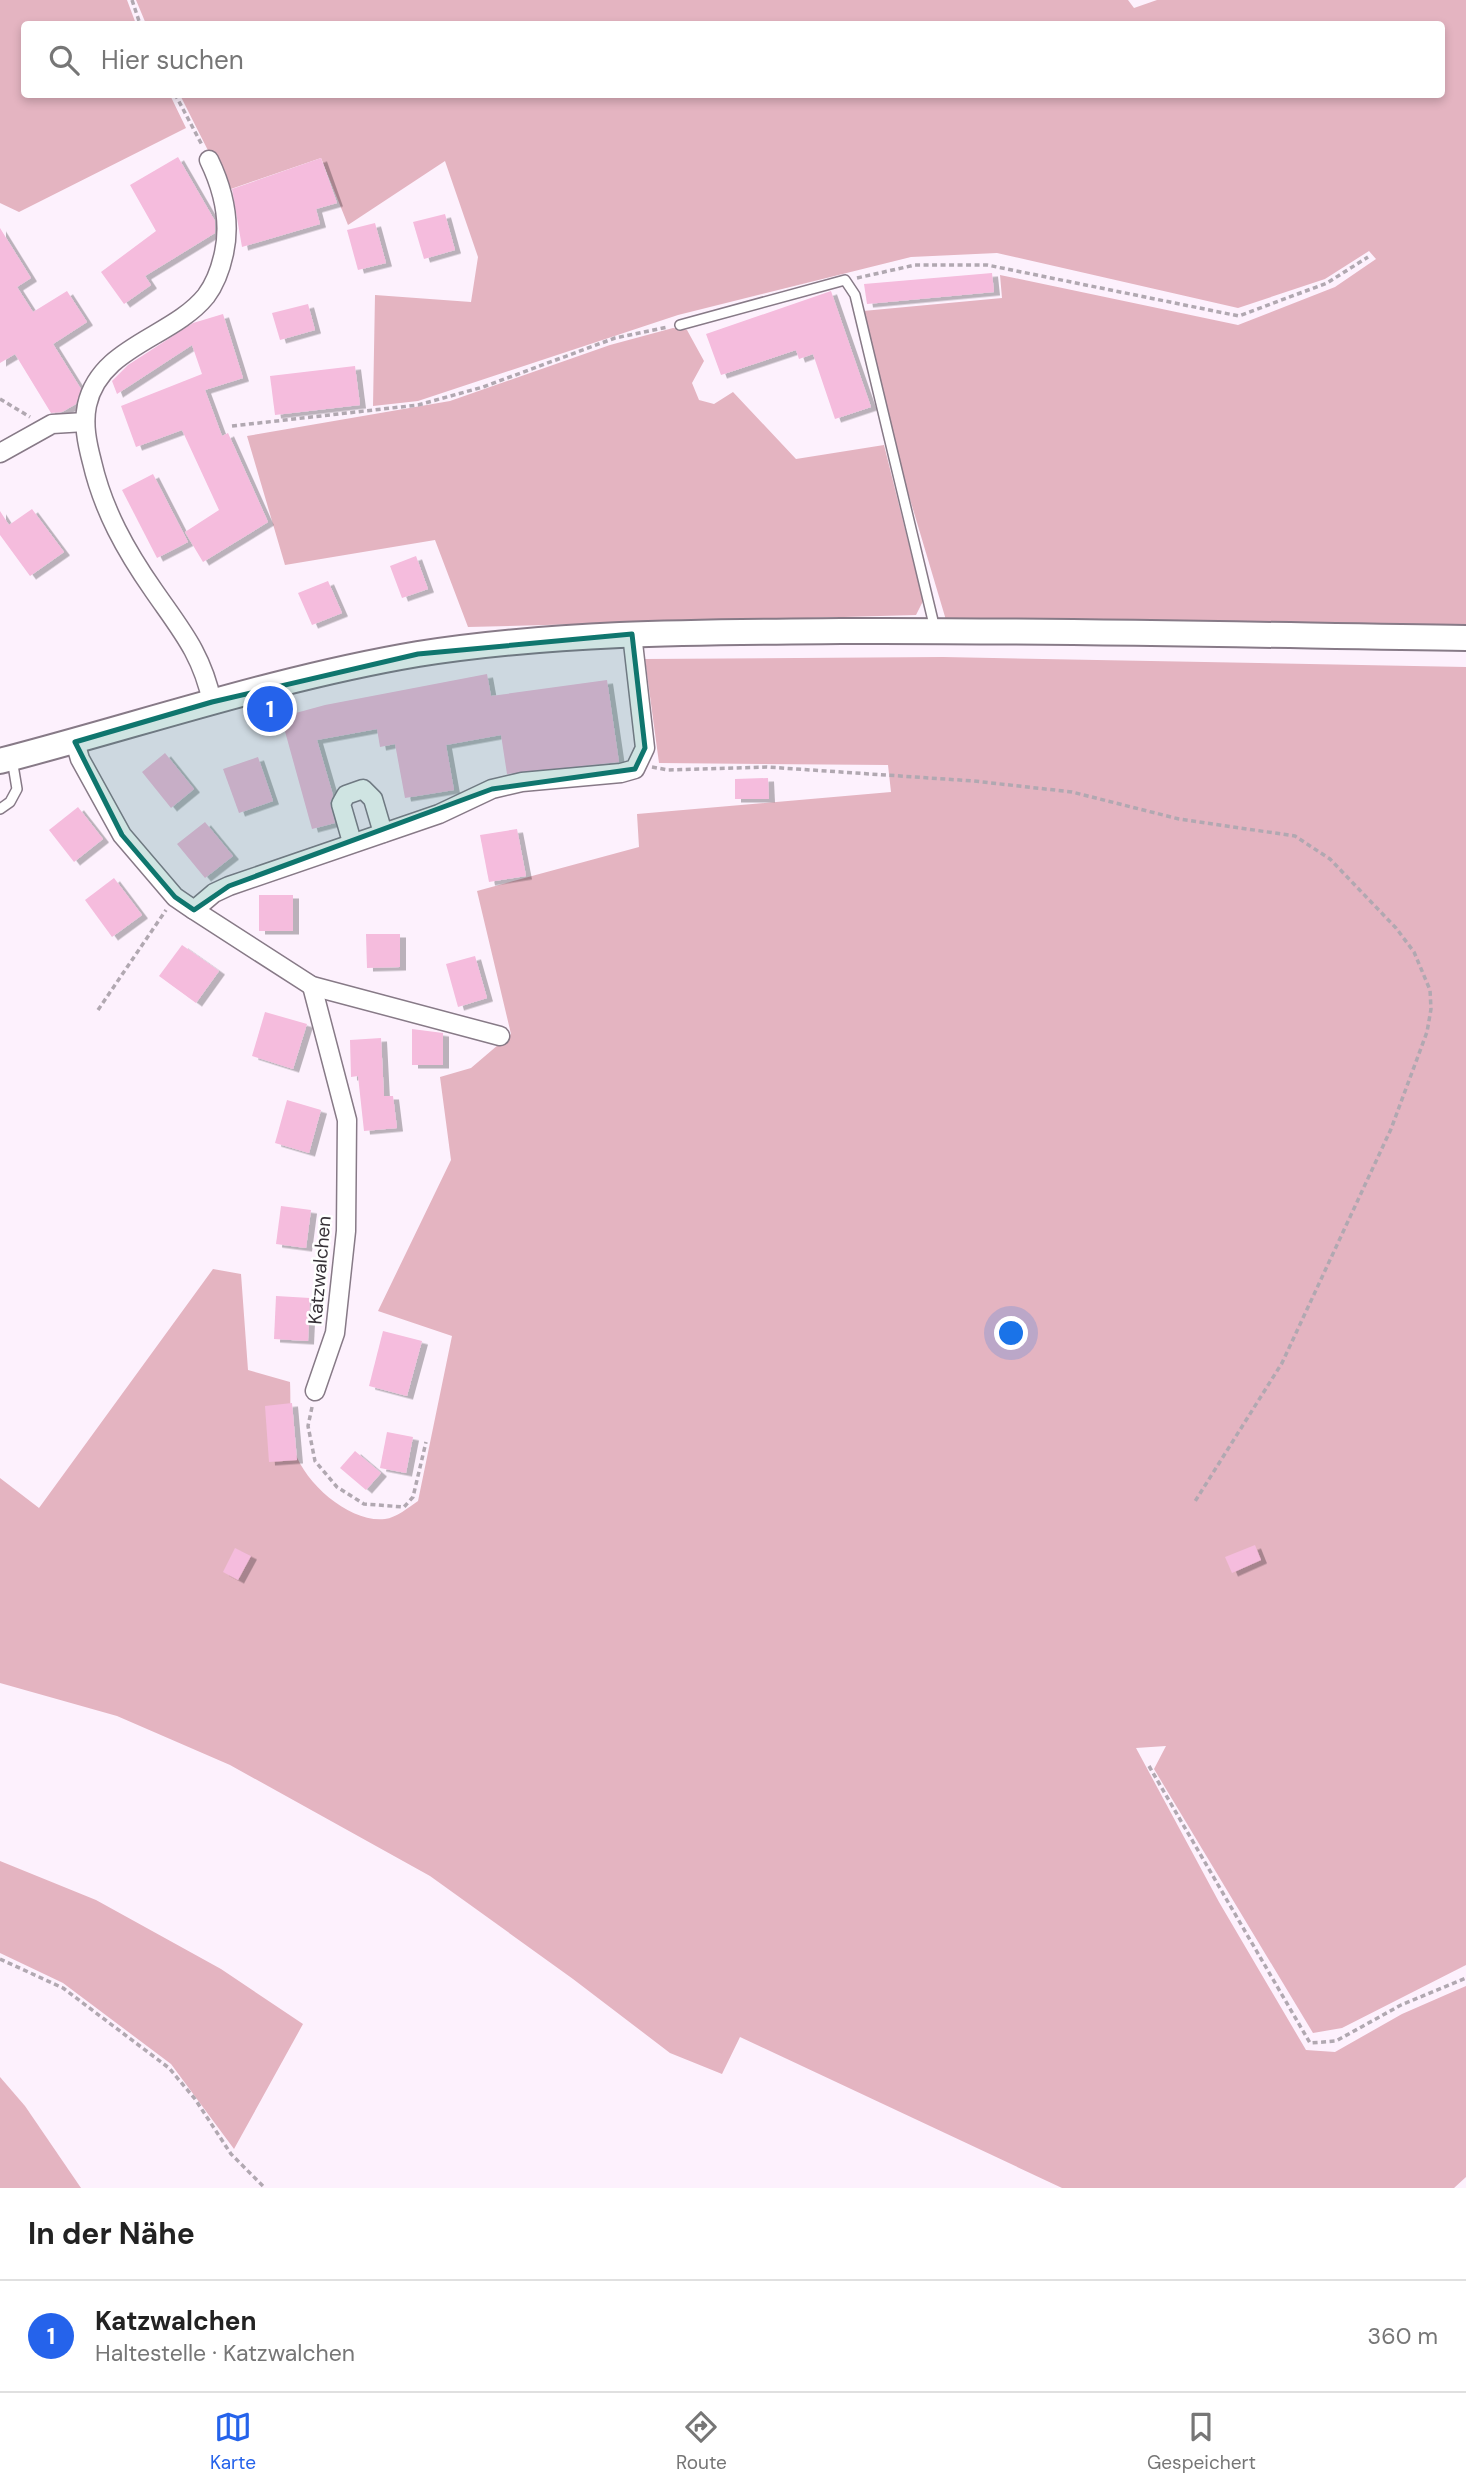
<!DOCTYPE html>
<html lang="de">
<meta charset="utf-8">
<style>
:root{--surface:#fff;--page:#f2f2f2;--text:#222;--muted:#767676;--line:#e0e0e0;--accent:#2563eb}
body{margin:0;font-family:"DM Sans",sans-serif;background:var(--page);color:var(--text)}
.you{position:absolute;left:1012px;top:1334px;width:24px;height:24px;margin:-18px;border:5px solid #fff;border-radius:50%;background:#1a73e8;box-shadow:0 0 0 10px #1a73e833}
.badge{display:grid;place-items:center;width:46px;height:46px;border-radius:50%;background:var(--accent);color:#fff;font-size:23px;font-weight:700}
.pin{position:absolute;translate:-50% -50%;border:4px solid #fff;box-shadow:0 2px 7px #0006}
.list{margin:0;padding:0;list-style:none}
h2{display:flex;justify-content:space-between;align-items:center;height:91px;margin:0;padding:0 28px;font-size:30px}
h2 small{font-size:23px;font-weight:400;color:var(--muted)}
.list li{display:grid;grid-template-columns:46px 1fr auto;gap:21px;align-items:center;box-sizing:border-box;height:112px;padding:0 28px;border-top:2px solid var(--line)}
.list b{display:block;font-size:26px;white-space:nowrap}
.list p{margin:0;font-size:23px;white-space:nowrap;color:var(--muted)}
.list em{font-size:23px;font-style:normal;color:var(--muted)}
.icon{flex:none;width:38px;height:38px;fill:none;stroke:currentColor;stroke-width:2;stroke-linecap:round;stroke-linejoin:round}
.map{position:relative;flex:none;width:1466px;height:2188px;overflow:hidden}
.search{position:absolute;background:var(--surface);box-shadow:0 4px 10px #0003;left:21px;right:21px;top:21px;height:77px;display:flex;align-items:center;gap:18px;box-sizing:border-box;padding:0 24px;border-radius:7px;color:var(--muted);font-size:26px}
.sheet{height:203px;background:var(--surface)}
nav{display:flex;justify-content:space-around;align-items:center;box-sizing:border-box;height:98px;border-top:2px solid var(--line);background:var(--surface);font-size:19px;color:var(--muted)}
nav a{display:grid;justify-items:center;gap:4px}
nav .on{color:var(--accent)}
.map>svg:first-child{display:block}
</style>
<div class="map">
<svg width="1466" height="2188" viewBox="0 0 1466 2188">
<defs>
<filter id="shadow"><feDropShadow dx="6" dy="3.5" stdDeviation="0" flood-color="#0004"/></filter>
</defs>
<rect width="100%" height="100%" fill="#fdf1fd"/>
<g fill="#e4b4c1">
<path d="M 0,0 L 127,0 L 136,24 L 24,24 L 24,94 L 170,95 L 186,128 L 19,212 L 0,203 Z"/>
<path d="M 136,0 L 1128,0 L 1134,8 L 1157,0 L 1466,0 L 1466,627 L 946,620 L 893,442 L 863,311 L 1002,298 L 1000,275 L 1238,325 L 1335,287 L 1376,259 L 1369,251 L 1325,279 L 1238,308 L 997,253 L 911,257 L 678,315 L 418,401 L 373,406 L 375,295 L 471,302 L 478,257 L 445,161 L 348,225 L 321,158 L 228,190 L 180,95 L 1442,94 L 1442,24 L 146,24 Z"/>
<path d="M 673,328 L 687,330 L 704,361 L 692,383 L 699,400 L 714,404 L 733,392 L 796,459 L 884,445 L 923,601 L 916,615 L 468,627 L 435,540 L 285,565 L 247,436 L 450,401 L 610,345 Z"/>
<path d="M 943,657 L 1466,667 L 1466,1965 L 1342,2028 L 1313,2033 L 1154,1769 L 1166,1746 L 1136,1748 L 1219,1902 L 1306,2050 L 1335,2052 L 1402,2014 L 1466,1986 L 1466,2177 L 1454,2188 L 1062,2188 L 740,2037 L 722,2074 L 670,2053 L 573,1979 L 430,1876 L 230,1765 L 117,1716 L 0,1683 L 0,1478 L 39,1508 L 213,1269 L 241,1274 L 248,1370 L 290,1382 C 291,1401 289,1435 295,1452 C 306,1485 351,1523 385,1519 C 396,1518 409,1507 418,1501 L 452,1336 L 378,1311 L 451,1160 L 440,1077 L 471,1068 L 511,1034 L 477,891 L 639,847 L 637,814 L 891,792 L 888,765 L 659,763 L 645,659 Z"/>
<path d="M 0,1861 L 96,1900 L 221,1969 L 303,2024 L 234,2149 L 171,2064 L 63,1983 L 0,1953 Z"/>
<path d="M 0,2077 L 25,2106 L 81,2188 L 0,2188 Z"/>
</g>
<g fill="#f5bcdd" filter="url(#shadow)">
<path d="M 178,157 L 215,221 L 215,233 L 145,276 L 151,285 L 124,304 L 101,272 L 156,231 L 130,185 Z"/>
<path d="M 321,158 L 337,203 L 316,209 L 320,224 L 242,247 L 232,189 Z"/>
<path d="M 445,214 L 455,250 L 424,259 L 413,222 Z"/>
<path d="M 375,223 L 386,263 L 358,270 L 347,230 Z"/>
<path d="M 0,228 L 31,278 L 17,287 L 33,312 L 67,291 L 87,322 L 53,344 L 81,389 L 76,404 L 62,412 L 51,413 L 15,354 L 0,363 Z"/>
<path d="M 992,273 L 994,292 L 867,304 L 864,284 Z"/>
<path d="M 831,291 L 871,407 L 835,419 L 813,354 L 799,359 L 796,350 L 721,375 L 706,334 Z"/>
<path d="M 308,304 L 315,330 L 280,340 L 272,313 Z"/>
<path d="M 223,314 L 243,378 L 205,390 L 222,436 L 228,433 L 268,522 L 203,562 L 185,532 L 219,510 L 182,430 L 136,447 L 121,406 L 202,374 L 192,345 L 117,394 L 112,381 L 128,365 L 193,323 Z"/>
<path d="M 355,366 L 360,405 L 275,415 L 270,376 Z"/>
<path d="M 153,474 L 188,542 L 157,558 L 122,490 Z"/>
<path d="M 32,509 L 64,552 L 30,576 L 0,535 L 0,511 L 9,525 Z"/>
<path d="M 416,556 L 428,589 L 402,598 L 390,566 Z"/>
<path d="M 328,581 L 342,613 L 312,625 L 298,593 Z"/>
<path d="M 487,674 L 491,696 L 607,680 L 619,762 L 507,774 L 501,735 L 446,745 L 454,790 L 405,798 L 395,744 L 380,747 L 377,729 L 317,740 L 333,795 L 330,803 L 335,823 L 312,829 L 281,717 L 325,705 Z"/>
<path d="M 165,753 L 194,789 L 171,808 L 142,772 Z"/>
<path d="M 258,757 L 273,801 L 239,813 L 223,769 Z"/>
<path d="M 768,778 L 769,799 L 735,799 L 735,779 Z"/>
<path d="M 78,807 L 103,839 L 74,862 L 49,830 Z"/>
<path d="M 205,822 L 233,856 L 205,878 L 177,844 Z"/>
<path d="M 517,829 L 526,876 L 489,882 L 480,835 Z"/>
<path d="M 114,878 L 142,915 L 112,937 L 85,900 Z"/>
<rect x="259" y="895" width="34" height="36"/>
<path d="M 366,934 L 400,934 L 400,967 L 367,968 Z"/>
<path d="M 182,945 L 219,971 L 196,1003 L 159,976 Z"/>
<path d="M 475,956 L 487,998 L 458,1007 L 446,964 Z"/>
<path d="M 265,1012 L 307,1024 L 293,1069 L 252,1056 Z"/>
<path d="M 412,1029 L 443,1033 L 443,1065 L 412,1065 Z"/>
<path d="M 381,1038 L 384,1096 L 393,1096 L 397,1128 L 364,1131 L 358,1076 L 351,1077 L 350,1040 Z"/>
<path d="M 287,1100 L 321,1110 L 309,1153 L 275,1143 Z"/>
<path d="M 281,1206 L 311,1210 L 306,1248 L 276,1244 Z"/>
<path d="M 276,1296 L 310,1298 L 308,1341 L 274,1339 Z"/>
<path d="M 383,1331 L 422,1341 L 407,1396 L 369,1386 Z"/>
<path d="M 292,1403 L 297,1460 L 269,1462 L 265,1406 Z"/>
<path d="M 387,1432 L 413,1437 L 406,1473 L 380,1468 Z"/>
<path d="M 355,1451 L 381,1473 L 366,1490 L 340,1468 Z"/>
<path d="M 1255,1545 L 1261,1560 L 1232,1573 L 1225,1557 Z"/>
<path d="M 235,1548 L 251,1556 L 238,1580 L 223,1572 Z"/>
</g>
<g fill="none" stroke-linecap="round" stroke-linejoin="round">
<defs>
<g id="lane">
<path d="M 680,325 L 845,280 L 855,295 L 935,629"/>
<path d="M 0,809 L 10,802 L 17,789 L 12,759"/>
</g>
<g id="street">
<path d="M 209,160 C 223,189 231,221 224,253 C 221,267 215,284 206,296 C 172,338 100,346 87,405 C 83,424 87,443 92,462 C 103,510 126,551 154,591 C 181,630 202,654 212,702"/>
<path d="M 0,453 L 52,424 L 85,422"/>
<path d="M 75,742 L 80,759 L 122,835 L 175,897 L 194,910 L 312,986 L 500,1036"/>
<path d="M 352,842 L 341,804 L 346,795 L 363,789 L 373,799 L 383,833"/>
<path d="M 194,910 L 214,893 L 229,886 L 439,814 L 492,789 L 522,782 L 621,773 L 635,769 L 645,748 L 632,634"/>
<path d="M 312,986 L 347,1120 L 346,1231 L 335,1333 L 315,1391"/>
</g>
<path id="secondary" d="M 0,761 C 139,725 276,678 418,654 C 558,632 700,632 841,631 C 1049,630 1258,635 1466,638"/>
</defs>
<use href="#lane" stroke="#877a87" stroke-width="12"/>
<use href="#street" stroke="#877a87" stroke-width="21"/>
<use href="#secondary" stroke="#877a87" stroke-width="28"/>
<g stroke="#b1a8b1" stroke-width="3.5" stroke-dasharray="5 3.5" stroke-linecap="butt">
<path d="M 132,0 L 140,24"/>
<path d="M 175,94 L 202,145"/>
<path d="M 857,278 L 915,265 L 987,265 L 1239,316 L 1327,283 L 1368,257"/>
<path d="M 0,399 L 30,417"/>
<path d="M 232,426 L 418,405 L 483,387 L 615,338 L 668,327"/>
<path d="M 652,767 L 668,770 L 767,767 L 974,781 L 1072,792 L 1179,819 L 1295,836 L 1330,859 L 1396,928 L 1414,952 L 1430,990 L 1431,1009 L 1427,1032 L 1391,1129 L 1282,1363 L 1194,1503"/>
<path d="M 98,1010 L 166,910"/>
<path d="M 312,1407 L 308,1426 L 315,1461 L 337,1487 L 364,1504 L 404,1507 L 413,1497 L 426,1442"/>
<path d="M 1149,1766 L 1310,2043 L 1336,2041 L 1401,2005 L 1466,1978"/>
<path d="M 0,1959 L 63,1988 L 169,2068 L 195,2099 L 231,2154 L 265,2188"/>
</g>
<use href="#lane" stroke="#fff" stroke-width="9"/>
<use href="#street" stroke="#fff" stroke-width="18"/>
<use href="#secondary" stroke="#fff" stroke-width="24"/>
</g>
<path fill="#0f766e" fill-opacity="0.2" stroke="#0f766e" stroke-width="5" stroke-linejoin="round" d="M 632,634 L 645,748 L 635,769 L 492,789 L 229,886 L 194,910 L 175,897 L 122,835 L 75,742 L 212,702 L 418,654 Z"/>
<g text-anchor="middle" stroke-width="5" stroke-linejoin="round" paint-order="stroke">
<g font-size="19" fill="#373238" stroke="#fff">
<text transform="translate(319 1270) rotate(-85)" y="7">Katzwalchen</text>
</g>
</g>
</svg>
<div class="you"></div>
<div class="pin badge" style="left:270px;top:709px">1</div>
<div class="search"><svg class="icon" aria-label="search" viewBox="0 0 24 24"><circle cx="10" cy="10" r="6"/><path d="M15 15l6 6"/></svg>Hier suchen</div>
</div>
<section class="sheet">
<h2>In der Nähe<small></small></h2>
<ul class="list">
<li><span class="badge">1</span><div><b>Katzwalchen</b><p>Haltestelle · Katzwalchen</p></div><em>360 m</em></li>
</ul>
</section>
<nav>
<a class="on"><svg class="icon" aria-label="map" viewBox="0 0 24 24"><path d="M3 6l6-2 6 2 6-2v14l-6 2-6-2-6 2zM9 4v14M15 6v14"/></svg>Karte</a>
<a><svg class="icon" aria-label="directions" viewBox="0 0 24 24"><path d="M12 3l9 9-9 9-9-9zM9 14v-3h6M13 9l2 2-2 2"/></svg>Route</a>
<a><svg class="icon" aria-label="saved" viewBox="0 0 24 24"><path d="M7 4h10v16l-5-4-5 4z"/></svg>Gespeichert</a>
</nav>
